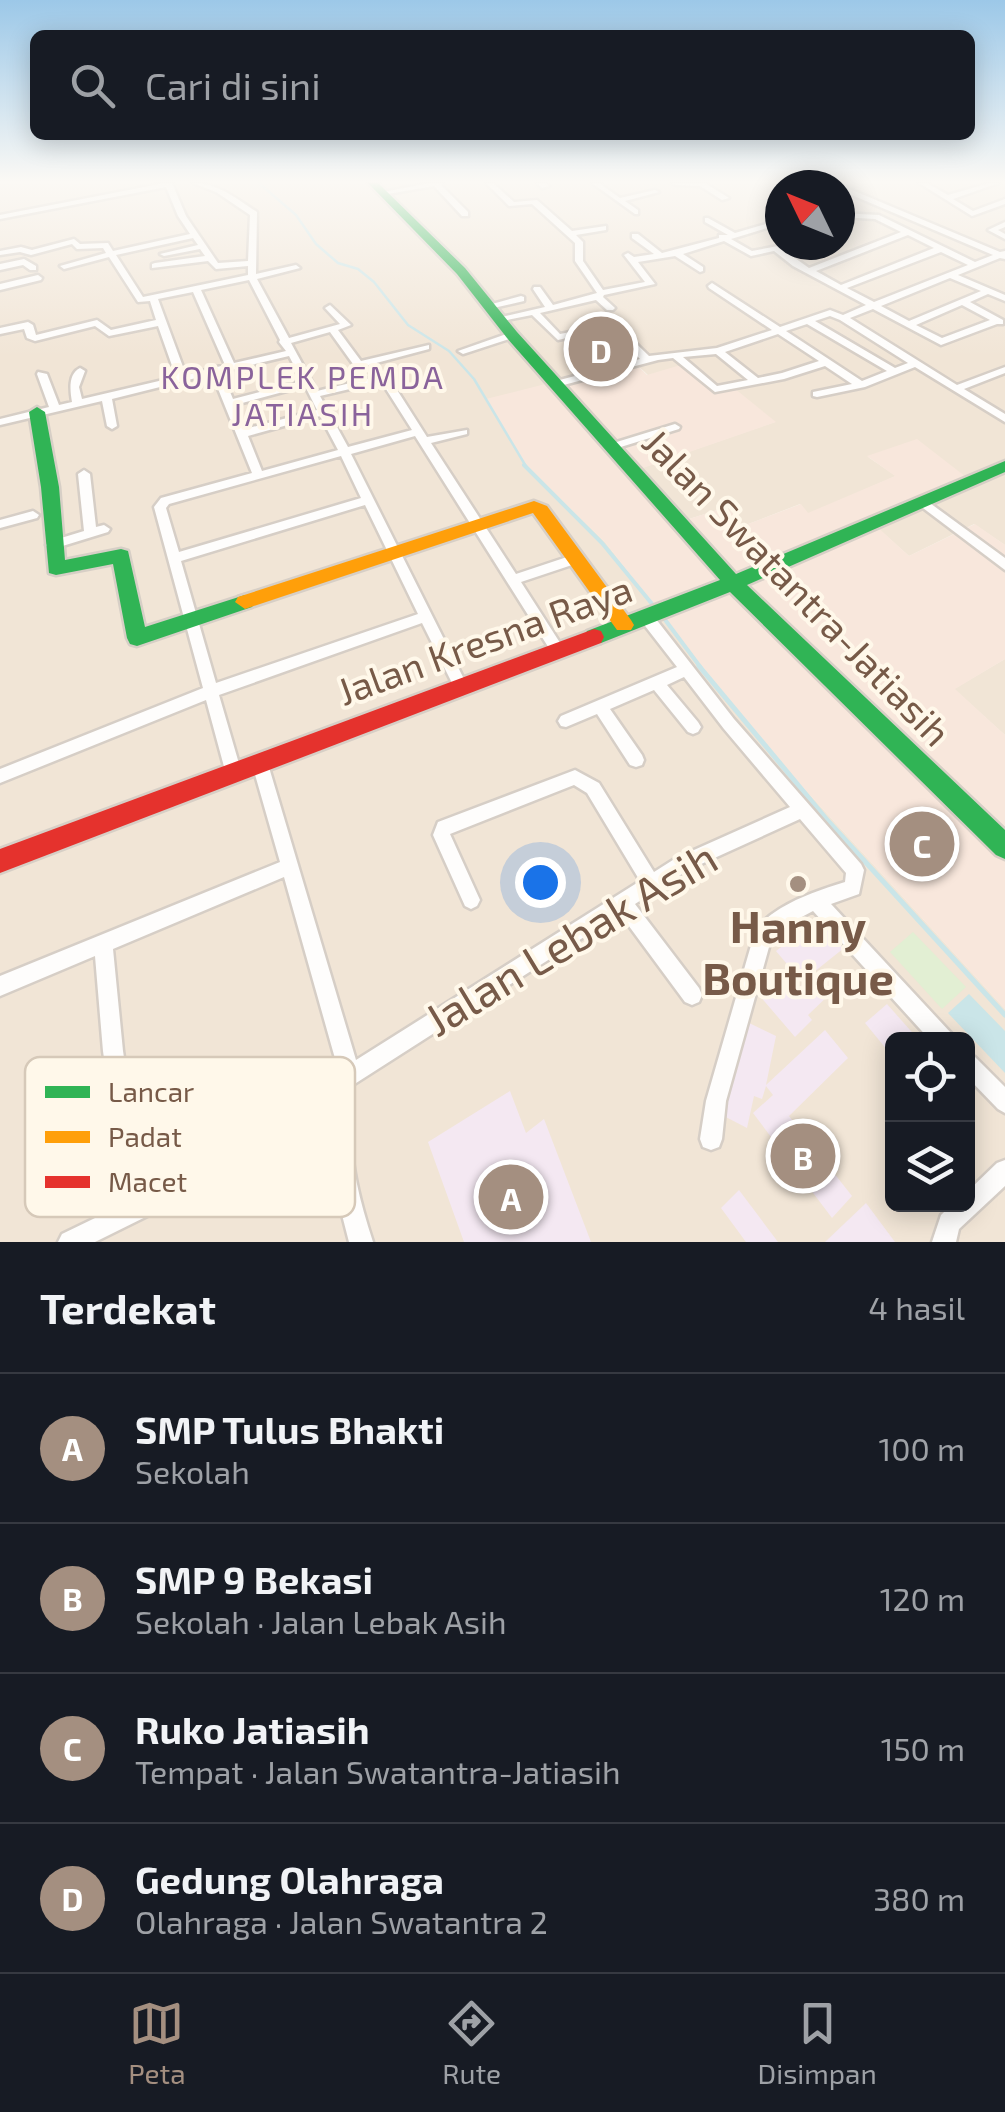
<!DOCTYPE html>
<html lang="id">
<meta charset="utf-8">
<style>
:root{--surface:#171b24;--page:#242831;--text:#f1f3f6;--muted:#9ea1a6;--line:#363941;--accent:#a48f80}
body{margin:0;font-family:"Exo 2",sans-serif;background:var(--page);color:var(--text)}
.controls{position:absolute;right:30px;bottom:30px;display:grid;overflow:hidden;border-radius:15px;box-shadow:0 5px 25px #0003}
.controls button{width:90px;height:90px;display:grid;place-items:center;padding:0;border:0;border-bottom:2px solid var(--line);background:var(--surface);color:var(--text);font:50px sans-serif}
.compass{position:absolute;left:765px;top:170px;width:90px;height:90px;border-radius:50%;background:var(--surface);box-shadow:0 5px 25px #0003;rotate:313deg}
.you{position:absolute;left:540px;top:882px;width:35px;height:35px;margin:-25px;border:8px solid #fff;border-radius:50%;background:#1a73e8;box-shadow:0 0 0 15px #1a73e833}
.badge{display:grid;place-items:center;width:65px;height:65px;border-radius:50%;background:var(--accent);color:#fff;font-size:32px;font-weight:700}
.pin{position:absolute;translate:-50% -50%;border:5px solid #fff;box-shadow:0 2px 10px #0006}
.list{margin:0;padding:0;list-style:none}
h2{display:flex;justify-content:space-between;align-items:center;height:130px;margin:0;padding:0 40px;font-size:42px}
h2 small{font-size:32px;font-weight:400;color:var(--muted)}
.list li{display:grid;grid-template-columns:65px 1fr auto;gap:30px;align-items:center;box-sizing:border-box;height:150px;padding:0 40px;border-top:2px solid var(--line)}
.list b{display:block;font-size:38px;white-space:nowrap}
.list p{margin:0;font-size:32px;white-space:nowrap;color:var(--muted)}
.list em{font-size:32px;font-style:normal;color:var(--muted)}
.icon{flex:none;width:55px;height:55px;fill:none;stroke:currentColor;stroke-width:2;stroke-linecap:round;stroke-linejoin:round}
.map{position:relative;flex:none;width:1005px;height:1242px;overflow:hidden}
.search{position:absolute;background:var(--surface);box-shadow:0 5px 25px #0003;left:30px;right:30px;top:30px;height:110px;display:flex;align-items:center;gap:25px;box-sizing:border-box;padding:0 35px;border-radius:15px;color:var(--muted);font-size:38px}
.sheet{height:730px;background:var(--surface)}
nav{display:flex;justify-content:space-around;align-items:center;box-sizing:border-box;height:140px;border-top:2px solid var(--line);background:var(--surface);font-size:28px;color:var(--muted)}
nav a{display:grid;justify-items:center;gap:5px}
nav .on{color:var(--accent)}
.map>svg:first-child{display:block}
</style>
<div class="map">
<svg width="1005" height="1242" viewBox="0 0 1005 1242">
<rect width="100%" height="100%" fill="#f7f2e9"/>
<g fill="#f1e5d6" fill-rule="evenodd">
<path d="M 0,183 L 1005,183 L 1005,545 L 974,524 L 909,556 L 872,523 L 966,478 L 868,457 L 896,476 L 808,514 L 800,504 L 743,526 L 727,507 L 689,519 L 639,469 L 775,422 L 718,391 L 648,375 L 603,333 L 602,370 L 486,400 L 525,465 L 605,542 L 749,728 L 1005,1009 L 1005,1242 L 0,1242 ZM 780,185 L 840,185 L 840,245 L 780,245 ZM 892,1040 L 968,1040 L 968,1204 L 892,1204 Z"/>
<path d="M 1005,659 L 1005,735 L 954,689 Z"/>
</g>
<path fill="#f8e7dc" d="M 603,333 L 647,375 L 684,364 L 718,390 L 734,388 L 776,422 L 640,469 L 689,519 L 727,507 L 743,526 L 801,504 L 808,513 L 895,476 L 867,456 L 917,439 L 966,477 L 873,523 L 909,556 L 975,524 L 1005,545 L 1005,659 L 955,689 L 1005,735 L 1005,1009 L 749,728 L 605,542 L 525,465 L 486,399 L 601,370 L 572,341 Z"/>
<g fill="#f4e8f2">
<path d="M 818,919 L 844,948 L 814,972 L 832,992 L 808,1015 L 812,1020 L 795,1037 L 753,988 L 771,973 L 791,995 L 812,976 L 802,982 L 776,951 Z"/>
<path d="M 887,1004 L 918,1039 L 892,1040 L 892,1056 L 865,1023 Z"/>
<path d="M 743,1020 L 776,1036 L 766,1085 L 825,1030 L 848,1058 L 789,1116 L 852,1196 L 832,1218 L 753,1113 L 773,1095 L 766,1086 L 762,1099 L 754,1096 L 747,1128 L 720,1114 Z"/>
<path d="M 510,1091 L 526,1133 L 544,1119 L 591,1242 L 464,1242 L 428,1142 Z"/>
<path d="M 739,1190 L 778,1242 L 746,1242 L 721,1208 Z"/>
<path d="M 866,1203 L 895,1242 L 825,1242 Z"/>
</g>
<path fill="#e2efd3" d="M 913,932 L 966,987 L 942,1009 L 890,952 Z"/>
<path fill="#cae5e8" d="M 969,994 L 1005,1031 L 1005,1073 L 948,1013 Z"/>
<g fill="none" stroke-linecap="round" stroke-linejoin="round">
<path stroke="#cae5e8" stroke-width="2.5" d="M 259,183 L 296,215 L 316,244 L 338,263 L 358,269 L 374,282 L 408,325 L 449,351 L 474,379 L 527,468"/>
<g stroke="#cae5e8" stroke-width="4">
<path d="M 524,465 L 602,543 L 657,610"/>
<path d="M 663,617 L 701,668"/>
</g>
<path stroke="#cae5e8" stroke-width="5" d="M 699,666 L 828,821 L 1005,1015"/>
<defs>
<g id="street">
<path d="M 165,183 L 172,183 L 186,216 L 218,263 L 248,261 L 250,215 L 216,192 L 193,183 C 218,183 237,199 257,212 L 256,274 L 296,265 L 300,268 L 257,279 L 289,338 L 340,324 L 325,308 L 330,305 L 351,325 L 338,330 L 361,361 L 429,345 L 429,349 L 365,366 L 367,369 L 362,372 L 358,371 L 330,332 L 291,343 L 317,391 L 371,378 L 392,382 L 427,437 L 467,430 L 467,434 L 431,443 L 516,574 L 576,554 L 581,556 L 582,559 L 581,562 L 521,582 L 564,649 L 562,653 L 552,653 L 415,436 L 351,454 L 467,685 L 465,689 L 460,691 L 455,689 L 422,623 L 219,695 L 242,774 L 240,779 L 234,781 L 228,779 L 226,774 L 206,700 L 0,783 L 0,769 L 203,688 L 154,507 L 161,498 L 252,473 L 212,374 L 112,399 L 117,426 L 112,429 L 107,426 L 102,401 L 0,425 L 0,419 L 49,407 L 37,374 L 38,372 L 47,374 L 59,405 L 72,402 C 70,390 68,374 80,368 L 85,371 L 79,387 L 82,399 L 176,377 L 158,326 L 109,336 L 95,326 L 35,341 L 27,338 L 24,329 L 0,334 L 0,328 L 28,322 L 33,325 L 36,335 L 97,320 L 111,330 L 156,320 L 150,301 L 138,302 L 109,257 L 64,269 L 60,266 L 106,253 L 103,248 L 77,249 L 72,244 L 31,255 L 20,252 L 0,255 L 0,251 L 21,247 L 32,250 L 74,239 L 80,244 L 108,243 L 113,251 L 190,234 L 178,216 L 166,187 L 0,219 L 0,215 ZM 193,238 L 198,245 L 160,254 L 164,256 L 200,249 L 205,256 L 155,263 L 152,264 L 152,268 L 208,261 L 216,269 L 248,266 L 248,275 L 143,297 L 116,255 ZM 249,280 L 280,340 L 279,342 L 286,351 L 234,363 L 201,290 ZM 193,292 L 225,365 L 186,375 L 158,299 ZM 289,356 L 302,381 L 233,399 L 222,372 ZM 371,384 L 384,386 L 412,430 L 348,447 L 320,396 ZM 305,386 L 317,410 L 245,429 L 235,405 ZM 320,416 L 338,450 L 262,471 L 248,436 ZM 341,456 L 361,498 L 179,552 L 166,508 L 169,504 ZM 365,505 L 418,614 L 216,683 L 181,561 Z"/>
<path d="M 430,183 L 443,183 L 441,185 L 468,212 L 468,216 L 462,216 L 434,186 L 382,195 L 378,193 Z"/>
<path d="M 486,183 L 493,183 L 514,202 L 537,200 L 572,231 L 606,226 L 606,230 L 576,235 L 583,242 L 583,261 L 603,290 L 645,282 L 624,255 L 628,253 L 634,257 L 654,254 L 632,238 L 632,234 L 638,234 L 662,253 L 719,238 L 719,235 L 728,235 L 705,222 L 705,218 L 708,218 L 735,233 L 780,220 L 780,224 L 731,239 L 752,251 L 778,246 L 809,268 L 901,232 L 875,219 L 840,217 L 840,213 L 879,215 L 975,262 L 993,255 L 840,190 L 840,185 L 1000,252 L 1005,251 L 1005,259 L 1000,258 L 958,275 L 1005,295 L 1005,301 L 988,294 L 970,302 L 1003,320 L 1003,324 L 997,324 L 941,345 L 873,309 L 850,318 L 957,385 L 1005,367 L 1005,373 L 964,389 L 1005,414 L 1005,422 L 915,367 L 865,387 L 817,397 L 813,396 L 813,392 L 852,384 L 825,366 L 784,379 L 715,392 L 673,358 L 658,360 L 556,387 L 552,386 L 552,382 L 640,359 L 610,328 L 558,340 L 532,315 L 497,322 L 497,318 L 545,307 L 533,289 L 534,287 L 540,287 L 553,305 L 597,293 L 575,261 L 575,243 L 532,204 L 509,206 ZM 908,235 L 934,248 L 841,285 L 816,271 ZM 724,241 L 751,256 L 774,251 L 793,266 L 866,305 L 843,315 L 830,310 L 780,327 L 712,283 L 708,286 L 709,288 L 772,330 L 717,348 L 649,356 L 615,323 L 560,334 L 540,313 L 596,300 L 607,310 L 613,310 L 615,308 L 603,297 L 604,295 L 655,284 L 638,262 L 675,256 L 700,272 L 703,271 L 703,267 L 683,254 ZM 941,252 L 968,265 L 874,302 L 847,288 ZM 950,278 L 981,291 L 909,321 L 881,306 ZM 962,305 L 990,320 L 942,338 L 916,325 ZM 830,316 L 840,320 L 908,363 L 895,368 L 815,321 ZM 807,324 L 887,371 L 862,381 L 786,331 ZM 778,334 L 819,361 L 782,373 L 758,378 L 725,352 ZM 716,354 L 748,380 L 717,386 L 683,357 Z"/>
<path d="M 537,183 L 545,183 L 549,186 L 542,188 Z"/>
<path d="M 592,183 L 599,183 L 620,198 L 655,190 L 659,192 L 625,201 L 638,210 L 638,214 L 635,214 Z"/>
<path d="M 672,183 L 705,183 L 729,198 L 722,200 L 700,186 L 676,185 Z"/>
<path d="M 919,183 L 927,183 L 948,195 L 990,183 L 999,183 L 953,199 L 973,211 L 1005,199 L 1005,204 L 972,216 Z"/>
<path d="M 1005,222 L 1005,227 L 998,230 L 1005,234 L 1005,239 L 988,230 Z"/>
<path d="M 24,259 L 36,266 L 36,270 L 30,270 L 23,265 L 0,270 L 0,264 Z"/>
<path d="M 38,275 L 42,278 L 41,280 L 0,290 L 0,284 Z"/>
<path d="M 521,296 L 524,297 L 524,301 L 489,309 L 485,306 Z"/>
<path d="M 512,332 L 515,333 L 515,337 L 463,354 L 458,351 Z"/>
<path d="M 675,424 L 680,427 L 679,429 L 611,450 L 605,447 L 607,445 Z"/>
<path d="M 84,470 L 90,474 L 96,527 L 104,525 L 110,529 L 108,532 L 56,548 L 48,548 L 46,545 L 48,542 L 84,531 L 78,474 Z"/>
<path d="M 923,498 L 1005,558 L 1005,570 L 919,505 L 917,502 L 919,499 Z"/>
<path d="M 33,511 L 39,515 L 37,518 L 0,528 L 0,520 Z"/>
<path d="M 647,613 L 652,614 L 734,719 L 861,864 L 864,870 L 859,894 L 831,904 L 951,1033 L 954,1040 L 930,1040 L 813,911 L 781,928 L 771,940 L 726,1101 L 722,1139 L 719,1147 L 711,1150 L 703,1147 L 700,1139 L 706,1101 L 756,928 C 780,903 813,892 845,882 L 846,873 L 800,819 L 688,870 L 635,904 L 699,988 L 702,995 L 699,1002 L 692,1005 L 685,1002 L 620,914 L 353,1085 C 346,1144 355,1187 373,1242 L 349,1242 L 331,1172 L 329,1126 L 95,1242 L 58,1242 L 62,1234 L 124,1204 L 103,1051 L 95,956 L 0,996 L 0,976 L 280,862 L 252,764 L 254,759 L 260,757 L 266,759 L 268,764 L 356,1060 L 640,881 L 587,793 L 574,785 L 450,834 L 480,900 L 477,906 L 471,909 L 465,906 L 433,835 L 438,822 L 575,770 L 599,783 L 654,872 L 676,858 L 790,807 L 724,729 L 684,677 L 667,685 L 698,722 L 701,727 L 698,732 L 693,734 L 688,732 L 654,690 L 610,709 L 642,755 L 644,760 L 642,765 L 636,767 L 630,765 L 597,714 L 566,727 L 561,726 L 558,721 L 561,716 L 677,667 L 642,622 L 640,618 L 642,614 ZM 284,877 L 336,1062 L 330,1103 L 145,1193 L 123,1051 L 113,949 Z"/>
<path d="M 968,1054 L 975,1057 L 1005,1087 L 1005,1113 L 998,1109 L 968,1078 Z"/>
<path d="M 1005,1160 L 1005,1186 L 959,1229 L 956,1242 L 932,1242 L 941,1215 L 952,1204 L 968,1204 L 968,1191 L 997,1163 Z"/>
</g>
<g id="fast">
<path d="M 368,183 L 378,183 L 465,268 L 517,332 L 736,574 L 1005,461 L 1005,472 L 747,585 L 1005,830 L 1005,859 L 996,855 L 730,592 L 601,643 L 587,643 L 584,637 L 587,631 L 720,580 L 507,338 L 457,274 Z"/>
<path d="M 37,407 L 45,412 L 59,487 L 65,560 L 121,549 L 128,551 L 145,627 L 245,595 L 255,602 L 252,607 L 137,646 L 130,644 L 127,638 L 113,564 L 56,575 L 49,573 L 41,487 L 29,412 Z"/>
</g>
<path id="slow" d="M 534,501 L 547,506 L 631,620 L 634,625 L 631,630 L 617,630 L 533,513 L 245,609 L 235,602 L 238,597 Z"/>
<path id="jam" d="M 594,629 L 601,631 L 604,637 L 601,643 L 0,873 L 0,849 Z"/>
</defs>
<use href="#street" stroke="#d6cec6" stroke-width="5"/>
<use href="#fast" stroke="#d7cfc6" stroke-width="5"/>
<use href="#slow" stroke="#d7cfc6" stroke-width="5"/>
<use href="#jam" stroke="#d7cfc6" stroke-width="5"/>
<use href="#street" fill="#fefdfc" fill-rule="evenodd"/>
<use href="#fast" fill="#30b455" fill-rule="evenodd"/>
<use href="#slow" fill="#ff9f0a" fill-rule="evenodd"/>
<use href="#jam" fill="#e5322d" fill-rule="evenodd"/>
</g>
<linearGradient id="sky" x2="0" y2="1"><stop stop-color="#9cc8e8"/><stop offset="0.51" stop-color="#fbf9f5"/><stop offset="1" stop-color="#fbf9f5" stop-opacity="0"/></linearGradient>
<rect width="1005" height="356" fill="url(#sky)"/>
<circle fill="#a48f80" stroke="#fff8ea" stroke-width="4" cx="798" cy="884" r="10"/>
<g text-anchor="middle" stroke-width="8" stroke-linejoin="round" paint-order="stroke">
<g font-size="32" letter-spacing="2.5" fill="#8a639b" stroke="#fff8ea">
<text x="303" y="389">KOMPLEK PEMDA<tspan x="303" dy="37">JATIASIH</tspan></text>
</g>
<g font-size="38" fill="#775a48" stroke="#fff8ea">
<text transform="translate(796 588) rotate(46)" y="13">Jalan Swatantra-Jatiasih</text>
<text transform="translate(485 641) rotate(-20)" y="13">Jalan Kresna Raya</text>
</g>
<g font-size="45" font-weight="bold" fill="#775a48" stroke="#fff8ea">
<text x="798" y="943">Hanny<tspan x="798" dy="52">Boutique</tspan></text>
</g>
<g font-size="45" fill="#775a48" stroke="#fff8ea">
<text transform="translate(571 939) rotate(-31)" y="16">Jalan Lebak Asih</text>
</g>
</g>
<rect x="25" y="1057" width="330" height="160" rx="15" fill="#fff8ea" stroke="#d6c9b9" stroke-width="2.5"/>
<rect x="45" y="1086" width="45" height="12" fill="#30b455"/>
<rect x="45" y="1131" width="45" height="12" fill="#ff9f0a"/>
<rect x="45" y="1176" width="45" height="12" fill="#e5322d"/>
<g font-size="28" fill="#775a48">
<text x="108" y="1102">Lancar</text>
<text x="108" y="1147">Padat</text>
<text x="108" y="1192">Macet</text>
</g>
</svg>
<div class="controls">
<button><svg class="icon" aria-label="locate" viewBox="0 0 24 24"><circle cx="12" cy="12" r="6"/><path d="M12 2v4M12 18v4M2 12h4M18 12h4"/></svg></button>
<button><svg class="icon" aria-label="layers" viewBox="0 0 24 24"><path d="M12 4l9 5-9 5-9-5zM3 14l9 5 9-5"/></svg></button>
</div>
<svg class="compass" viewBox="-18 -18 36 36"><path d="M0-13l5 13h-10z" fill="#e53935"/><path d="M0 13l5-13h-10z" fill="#9ea1a6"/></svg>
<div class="you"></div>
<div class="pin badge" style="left:511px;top:1197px">A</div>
<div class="pin badge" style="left:803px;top:1156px">B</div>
<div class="pin badge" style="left:922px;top:844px">C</div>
<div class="pin badge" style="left:601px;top:349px">D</div>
<div class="search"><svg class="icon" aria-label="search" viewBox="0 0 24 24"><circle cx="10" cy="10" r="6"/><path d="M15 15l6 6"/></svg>Cari di sini</div>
</div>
<section class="sheet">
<h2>Terdekat<small>4 hasil</small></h2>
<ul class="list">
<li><span class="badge">A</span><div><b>SMP Tulus Bhakti</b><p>Sekolah</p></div><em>100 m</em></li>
<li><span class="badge">B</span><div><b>SMP 9 Bekasi</b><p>Sekolah · Jalan Lebak Asih</p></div><em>120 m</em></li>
<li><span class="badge">C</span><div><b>Ruko Jatiasih</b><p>Tempat · Jalan Swatantra-Jatiasih</p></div><em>150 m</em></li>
<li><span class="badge">D</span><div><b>Gedung Olahraga</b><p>Olahraga · Jalan Swatantra 2</p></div><em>380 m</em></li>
</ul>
</section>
<nav>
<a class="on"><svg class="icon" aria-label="map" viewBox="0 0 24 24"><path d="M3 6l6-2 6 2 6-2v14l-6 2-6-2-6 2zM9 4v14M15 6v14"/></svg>Peta</a>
<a><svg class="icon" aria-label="directions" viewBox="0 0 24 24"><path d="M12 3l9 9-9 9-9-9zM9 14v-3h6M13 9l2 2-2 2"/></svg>Rute</a>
<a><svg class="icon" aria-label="saved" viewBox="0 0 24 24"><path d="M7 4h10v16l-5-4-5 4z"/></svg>Disimpan</a>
</nav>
